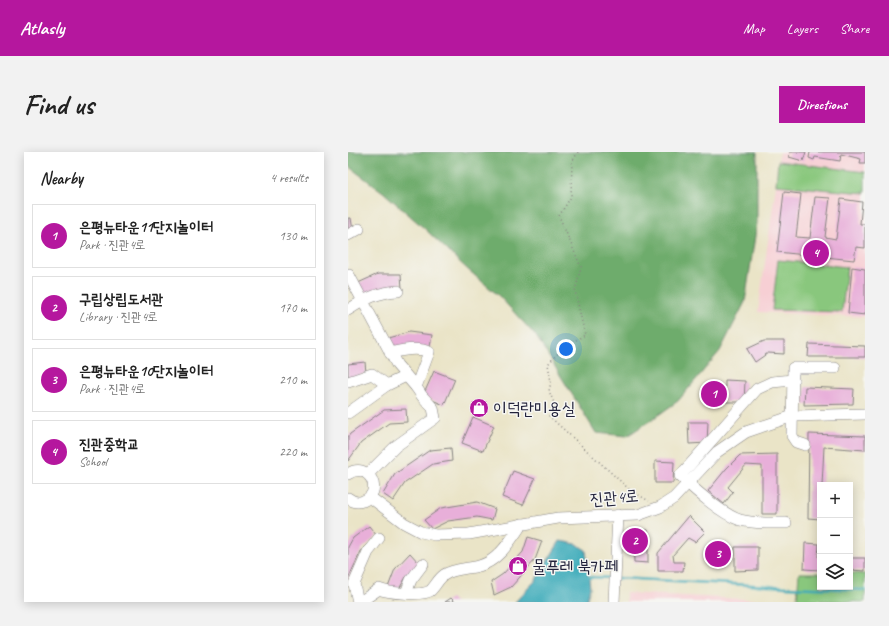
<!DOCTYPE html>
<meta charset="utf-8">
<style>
:root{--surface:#fff;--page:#f2f2f2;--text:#222;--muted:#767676;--line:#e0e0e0;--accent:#b5179e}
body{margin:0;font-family:Caveat,"Poor Story",sans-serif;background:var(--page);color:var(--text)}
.controls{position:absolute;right:12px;bottom:12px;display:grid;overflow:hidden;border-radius:0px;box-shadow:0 2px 10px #0003}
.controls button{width:36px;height:36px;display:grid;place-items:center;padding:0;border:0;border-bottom:1px solid var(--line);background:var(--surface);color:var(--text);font:20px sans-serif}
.you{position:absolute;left:218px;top:197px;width:14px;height:14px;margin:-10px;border:3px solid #fff;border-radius:50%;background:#1a73e8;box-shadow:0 0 0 6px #1a73e833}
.badge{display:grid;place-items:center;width:26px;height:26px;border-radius:50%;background:var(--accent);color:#fff;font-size:13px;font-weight:700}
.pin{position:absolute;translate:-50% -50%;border:2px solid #fff;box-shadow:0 1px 4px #0006}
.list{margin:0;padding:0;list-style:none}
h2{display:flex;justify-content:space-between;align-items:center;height:52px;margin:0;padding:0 16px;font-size:17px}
h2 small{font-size:13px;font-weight:400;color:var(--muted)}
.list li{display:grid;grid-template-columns:26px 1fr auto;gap:12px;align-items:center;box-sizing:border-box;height:64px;margin:0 8px 8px;padding:0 8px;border:1px solid var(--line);border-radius:0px}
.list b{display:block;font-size:15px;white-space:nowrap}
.list p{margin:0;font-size:13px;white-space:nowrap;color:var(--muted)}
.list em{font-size:13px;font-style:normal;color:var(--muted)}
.icon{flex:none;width:22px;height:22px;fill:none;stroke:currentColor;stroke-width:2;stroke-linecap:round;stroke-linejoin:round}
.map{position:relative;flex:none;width:517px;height:450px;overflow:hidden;border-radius:0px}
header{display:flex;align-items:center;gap:24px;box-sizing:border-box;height:56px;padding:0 20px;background:var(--accent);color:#fff}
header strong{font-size:19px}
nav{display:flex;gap:22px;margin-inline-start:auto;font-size:14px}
.intro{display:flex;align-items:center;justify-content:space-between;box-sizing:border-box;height:96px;padding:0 24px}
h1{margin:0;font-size:28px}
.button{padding:10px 18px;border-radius:0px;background:var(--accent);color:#fff;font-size:14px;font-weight:700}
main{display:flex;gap:24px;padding:0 24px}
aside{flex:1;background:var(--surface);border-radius:0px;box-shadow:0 2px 10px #0003}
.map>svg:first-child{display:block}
</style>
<header>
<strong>Atlasly</strong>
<nav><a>Map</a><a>Layers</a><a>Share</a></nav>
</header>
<div class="intro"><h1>Find us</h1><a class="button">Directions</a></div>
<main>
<aside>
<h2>Nearby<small>4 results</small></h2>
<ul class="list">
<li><span class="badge">1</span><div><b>은평뉴타운11단지놀이터</b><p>Park · 진관4로</p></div><em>130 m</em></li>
<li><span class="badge">2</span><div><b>구립상립도서관</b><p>Library · 진관4로</p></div><em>170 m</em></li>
<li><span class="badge">3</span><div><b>은평뉴타운10단지놀이터</b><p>Park · 진관4로</p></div><em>210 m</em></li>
<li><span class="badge">4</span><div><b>진관중학교</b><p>School</p></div><em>220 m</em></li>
</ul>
</aside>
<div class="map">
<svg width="517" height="450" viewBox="0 0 517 450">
<rect width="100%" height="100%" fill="#f6f6f2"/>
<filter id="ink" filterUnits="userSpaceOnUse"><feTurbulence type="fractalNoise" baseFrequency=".025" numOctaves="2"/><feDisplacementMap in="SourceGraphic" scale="8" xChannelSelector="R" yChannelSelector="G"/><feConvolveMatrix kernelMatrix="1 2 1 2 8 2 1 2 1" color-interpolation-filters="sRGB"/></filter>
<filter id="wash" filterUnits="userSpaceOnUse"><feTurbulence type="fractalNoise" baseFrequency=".012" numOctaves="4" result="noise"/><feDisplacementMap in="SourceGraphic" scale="16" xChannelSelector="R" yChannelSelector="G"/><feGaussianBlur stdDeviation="0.9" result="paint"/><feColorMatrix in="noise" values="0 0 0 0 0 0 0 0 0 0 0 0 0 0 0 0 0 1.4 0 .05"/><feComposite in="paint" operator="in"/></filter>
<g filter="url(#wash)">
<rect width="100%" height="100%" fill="#eae4c7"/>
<g fill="#f7cfd4">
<path d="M 432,0 L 517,0 L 517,20 L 430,9 Z"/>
<path d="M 428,33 L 517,41 L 517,165 L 410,160 Z"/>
<path d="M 278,441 L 435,449 L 435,450 L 278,450 Z"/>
</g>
<g fill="#89c77d" stroke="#56745c">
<path d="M 430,9 L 517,20 L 517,41 L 428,33 Z"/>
<path d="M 430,108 L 499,115 L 494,160 L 424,158 Z"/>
<path d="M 451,421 L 472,421 L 472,435 L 502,435 L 502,421 L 517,422 L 517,450 L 449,448 Z"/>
</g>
<path fill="#6eac6c" stroke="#486754" d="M 0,0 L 409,0 L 409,71 L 397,150 L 372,199 L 330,249 L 309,264 L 279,284 L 248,281 L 188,184 L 151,144 L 118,116 L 77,77 L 35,40 L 0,14 Z"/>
<path fill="#3baab9" stroke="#2e667a" d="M 212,389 L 228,392 L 238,398 L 242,436 L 238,450 L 167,450 L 187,429 Z"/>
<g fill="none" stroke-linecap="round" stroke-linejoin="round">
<g stroke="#3baab9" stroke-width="2.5">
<path d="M 240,426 L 241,425 L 264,426"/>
<path d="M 269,426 L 439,435 L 517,438"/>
</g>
</g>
<g id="blocks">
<g fill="#e8afd9">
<path d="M 442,0 L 458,0 L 455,9 L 441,5 Z"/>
<path d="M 462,0 L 517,0 L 517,11 L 512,11 L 513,7 L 493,2 L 492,9 L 467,5 L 466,8 L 461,6 Z"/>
<path d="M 436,40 L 453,42 L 448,85 L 462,86 L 467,45 L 482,46 L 477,85 L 488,87 L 493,47 L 514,50 L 512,72 L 517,72 L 517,96 L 508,95 L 506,108 L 429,100 Z"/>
<path d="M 0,66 L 3,66 L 5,79 L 0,81 Z"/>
<path d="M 504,115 L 517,117 L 517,163 L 500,161 Z"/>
<path d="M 30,122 L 53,122 L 54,137 L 16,146 L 10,131 Z"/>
<path d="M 61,180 L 84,183 L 82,195 L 43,199 L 40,186 Z"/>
<path d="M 416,189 L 436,189 L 436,202 L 420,201 L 407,210 L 399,197 Z"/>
<path d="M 461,192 L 517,194 L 517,205 L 460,205 Z"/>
<path d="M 17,210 L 18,221 L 0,228 L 0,212 Z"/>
<path d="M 86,219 L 107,227 L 96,253 L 75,244 Z"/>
<path d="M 377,228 L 397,229 L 396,250 L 377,250 Z"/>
<path d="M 457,235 L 506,237 L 505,252 L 456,253 Z"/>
<path d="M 58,257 L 59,270 L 41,271 L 13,291 L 0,309 L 0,285 L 2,282 L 36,258 Z"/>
<path d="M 125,265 L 146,274 L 135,299 L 114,291 Z"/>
<path d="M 340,270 L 360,270 L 359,291 L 341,292 Z"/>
<path d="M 461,282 L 517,284 L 517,298 L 476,295 L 474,333 L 472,333 L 472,367 L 460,366 Z"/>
<path d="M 103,296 L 104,309 L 85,312 L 57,331 L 45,349 L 35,342 L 47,322 L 82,298 Z"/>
<path d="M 429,302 L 429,362 L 414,362 L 414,314 L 398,313 L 380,335 L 385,340 L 376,352 L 360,339 L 378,317 L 392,303 Z"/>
<path d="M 307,309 L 326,310 L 325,331 L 307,331 Z"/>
<path d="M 165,319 L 187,327 L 175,353 L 154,345 Z"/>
<path d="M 129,350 L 147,357 L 144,368 L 129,365 L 100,369 L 84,377 L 76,368 L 93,356 Z"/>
<path d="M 341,364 L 357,380 L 347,390 L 340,386 L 325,403 L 326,410 L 336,410 L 335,419 L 310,419 L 310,401 Z"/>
<path d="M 21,374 L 29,384 L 14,397 L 0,427 L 0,395 L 5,386 Z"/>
<path d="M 285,377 L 300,378 L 300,411 L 286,410 Z"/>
<path d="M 180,385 L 194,389 L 187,408 L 163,435 L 146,443 L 143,430 L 155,422 L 175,400 Z"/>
<path d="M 457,391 L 471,392 L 470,405 L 472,405 L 472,418 L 456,417 Z"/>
<path d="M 387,395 L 410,395 L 410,418 L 387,419 Z"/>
<path d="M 62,401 L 71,411 L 58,425 L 51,437 L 39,438 L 47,417 Z"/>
<path d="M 502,406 L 517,406 L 517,419 L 502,418 Z"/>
<path d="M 103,446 L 107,450 L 97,450 Z"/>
</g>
</g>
</g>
<g filter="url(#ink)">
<use href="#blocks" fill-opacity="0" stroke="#868381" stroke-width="1"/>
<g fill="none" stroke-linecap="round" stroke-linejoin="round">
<defs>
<g id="minor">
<path d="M 0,83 L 11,77"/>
<path d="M 1,123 L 49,213 L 68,235 L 74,244 L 85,256 L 87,266 L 48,294 L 20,322"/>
<path d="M 0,158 C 17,147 30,140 50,139"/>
<path d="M 42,201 C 53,198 71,195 81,200 L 68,235"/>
<path d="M 0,230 L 24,222 L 39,233"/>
<path d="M 0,261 L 39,233 L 58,224"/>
<path d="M 457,293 L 448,290 L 444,284 L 445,216 L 487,216"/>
<path d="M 0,322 C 21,308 37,341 15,349 C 10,351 5,350 0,346"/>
<path d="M 22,345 L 56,371 L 73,380 L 87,383 L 121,382 L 210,366 L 290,363 L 312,355 L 326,346 L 369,300 L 398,280 L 445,264 L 517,262"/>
<path d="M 438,371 C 423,371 406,372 392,368 C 373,362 346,337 332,324 L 409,237 L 424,230 L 445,228"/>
<path d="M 58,441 L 63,428 L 75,412"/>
<path d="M 10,450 L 6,432 L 20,400 L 31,386"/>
<path d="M 12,450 L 31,437 C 40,441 74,444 82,439 C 87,435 90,427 96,423 C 106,416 120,417 131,414 C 151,409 163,387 174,372"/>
<path d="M 266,450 L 270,363"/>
</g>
</defs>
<use href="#minor" stroke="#868381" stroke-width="12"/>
<path stroke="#868381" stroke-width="1.5" stroke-dasharray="1 3" stroke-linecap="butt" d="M 230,0 L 224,10 L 223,45 L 211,64 L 233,115 L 227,139 L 237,183 L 217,194 L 200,212 L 203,230 L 201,239 L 206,251 L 201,264 L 282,338 L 301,349"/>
<use href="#minor" stroke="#fff" stroke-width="11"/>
</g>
</g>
<defs>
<symbol id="shop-disc" viewBox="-11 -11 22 22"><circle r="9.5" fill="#b5179e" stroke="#f6f6f2"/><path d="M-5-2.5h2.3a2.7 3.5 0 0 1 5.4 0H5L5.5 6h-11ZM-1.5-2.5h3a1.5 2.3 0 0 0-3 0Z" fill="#fff"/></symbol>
</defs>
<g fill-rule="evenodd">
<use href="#shop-disc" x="120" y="245" width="22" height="22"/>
<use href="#shop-disc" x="159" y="403" width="22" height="22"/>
</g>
<g text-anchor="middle" stroke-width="3" stroke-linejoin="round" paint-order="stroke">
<g font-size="17" fill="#22223b" stroke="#f6f6f2" text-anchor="start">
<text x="145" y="262">이덕란미용실</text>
<text x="184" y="420">물푸레 북카페</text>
</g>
<g font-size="17" fill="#22223b" stroke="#f6f6f2">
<text transform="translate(266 345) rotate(-5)" y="6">진관4로</text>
</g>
</g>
</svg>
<div class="controls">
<button>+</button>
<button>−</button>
<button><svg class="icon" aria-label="layers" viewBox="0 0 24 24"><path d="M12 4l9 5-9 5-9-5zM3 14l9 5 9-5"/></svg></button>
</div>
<div class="you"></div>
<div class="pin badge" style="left:366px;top:242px">1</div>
<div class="pin badge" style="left:287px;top:389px">2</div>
<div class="pin badge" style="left:370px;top:402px">3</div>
<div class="pin badge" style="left:468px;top:101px">4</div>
</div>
</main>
